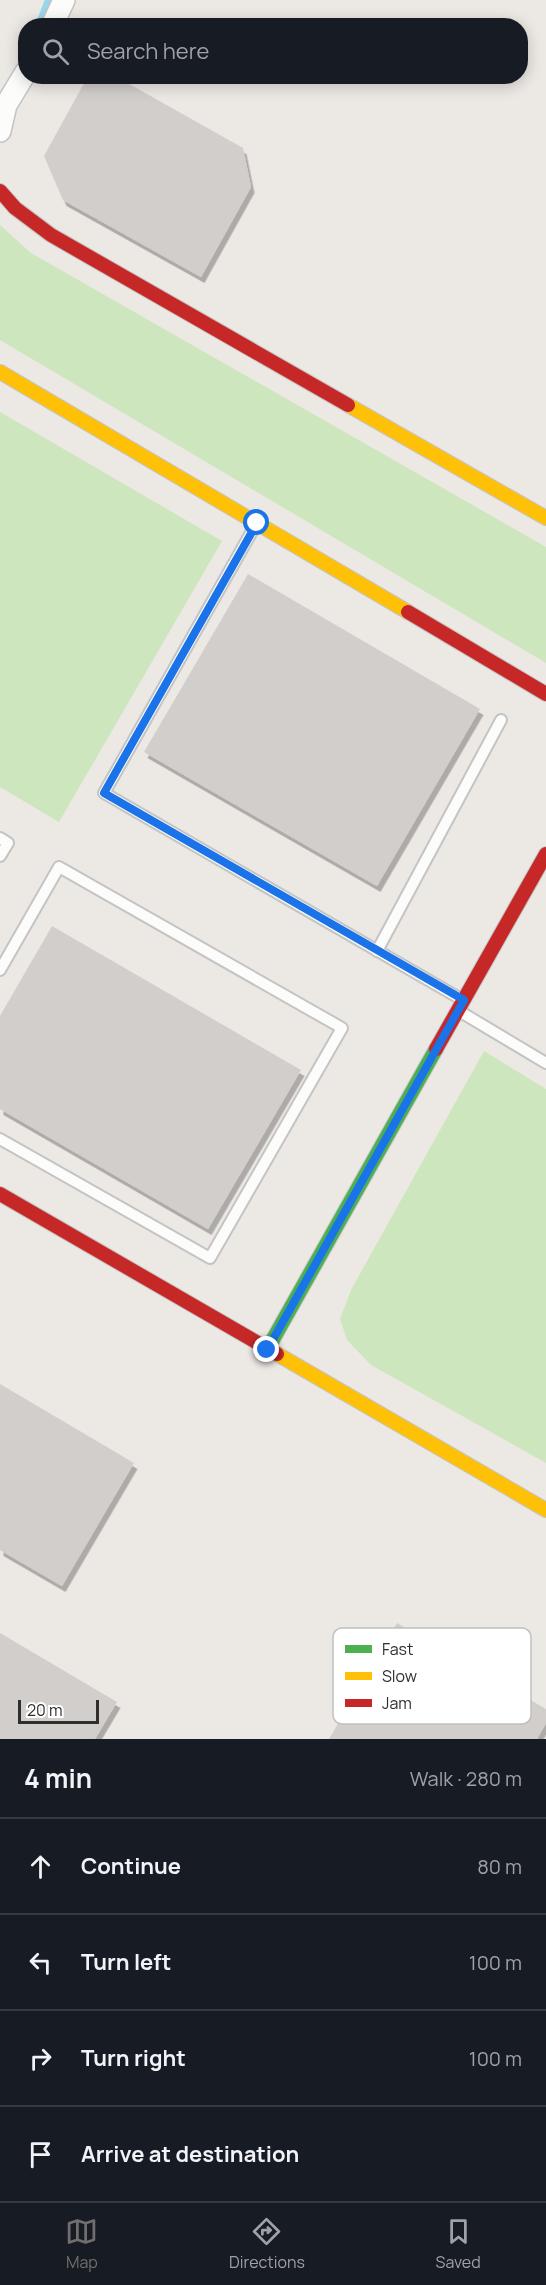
<!DOCTYPE html>
<meta charset="utf-8">
<style>
:root{--surface:#171b24;--page:#20242c;--text:#f1f3f6;--muted:#9ea1a6;--line:#363941;--accent:#706f6e}
body{margin:0;font-family:Manrope,sans-serif;background:var(--page);color:var(--text)}
.scale{position:absolute;left:18px;bottom:15px;width:81px;box-sizing:border-box;padding-left:6px;border:3px solid #2e2e2e;border-top:0;font-size:16px;line-height:21px;white-space:nowrap;color:#2e2e2e;-webkit-text-stroke:4px #fff;paint-order:stroke}
.stop{position:absolute;width:18px;height:18px;margin:-14px;border:4px solid #1a73e8;border-radius:50%;background:#fff}
.stop.end{background:#1a73e8;border-color:#fff;box-shadow:0 2px 6px #0008}
.list{margin:0;padding:0;list-style:none}
h2{display:flex;justify-content:space-between;align-items:center;height:78px;margin:0;padding:0 24px;font-size:26px}
h2 small{font-size:20px;font-weight:400;color:var(--muted)}
.list li{display:grid;grid-template-columns:39px 1fr auto;gap:18px;align-items:center;box-sizing:border-box;height:96px;padding:0 24px;border-top:2px solid var(--line)}
.list b{display:block;font-size:22px;white-space:nowrap}
.list em{font-size:20px;font-style:normal;color:var(--muted)}
.icon{flex:none;width:33px;height:33px;fill:none;stroke:currentColor;stroke-width:2;stroke-linecap:round;stroke-linejoin:round}
.map{position:relative;flex:none;width:546px;height:1739px;overflow:hidden}
.search{position:absolute;background:var(--surface);box-shadow:0 3px 15px #0003;left:18px;right:18px;top:18px;height:66px;display:flex;align-items:center;gap:15px;box-sizing:border-box;padding:0 21px;border-radius:24px;color:var(--muted);font-size:22px}
.sheet{height:462px;background:var(--surface)}
nav{display:flex;justify-content:space-around;align-items:center;box-sizing:border-box;height:84px;border-top:2px solid var(--line);background:var(--surface);font-size:16px;color:var(--muted)}
nav a{display:grid;justify-items:center;gap:3px}
nav .on{color:var(--accent)}
.map>svg:first-child{display:block}
</style>
<div class="map">
<svg width="546" height="1739" viewBox="0 0 546 1739">
<defs>
<filter id="shadow"><feDropShadow dx="3.5" dy="6" stdDeviation="0" flood-color="#0004"/></filter>
</defs>
<rect width="100%" height="100%" fill="#ece8e4"/>
<g fill="#cee6be">
<path d="M 0,225 L 31,253 L 546,547 L 546,663 L 0,340 Z"/>
<path d="M 0,412 L 222,541 L 59,822 L 0,787 Z"/>
<path d="M 484,1051 L 546,1089 L 546,1463 L 371,1365 L 347,1340 L 340,1319 L 351,1290 Z"/>
</g>
<g fill="none" stroke-linecap="round" stroke-linejoin="round">
<path stroke="#99d6ec" stroke-width="8" d="M 39,26 L 49,0"/>
</g>
<g fill="#d1cecb" filter="url(#shadow)">
<path d="M 88,76 L 115,76 L 243,148 L 251,187 L 201,277 L 63,200 L 44,156 Z"/>
<path d="M 248,574 L 480,709 L 377,886 L 144,752 Z"/>
<path d="M 52,926 L 301,1070 L 208,1229 L 0,1109 L 0,1016 Z"/>
<path d="M 0,1384 L 134,1463 L 62,1586 L 0,1550 Z"/>
<path d="M 397,1623 L 546,1709 L 546,1723 L 537,1739 L 329,1739 Z"/>
<path d="M 0,1633 L 117,1702 L 95,1739 L 0,1739 Z"/>
</g>
<g fill="none" stroke-linecap="round" stroke-linejoin="round">
<defs>
<g id="lane">
<path d="M 255,526 L 104,793 L 461,999"/>
<path d="M 0,838 L 8,843 L 0,856"/>
<path d="M 377,951 L 501,720"/>
<path d="M 0,970 L 59,867 L 342,1028 L 210,1258 L 0,1139"/>
<path d="M 459,1011 L 546,1063"/>
</g>
<g id="street">
<path d="M 52,26 L 64,0"/>
<path d="M 0,131 L 6,105 L 26,72"/>
</g>
<path id="fast" d="M 267,1350 L 436,1049"/>
<g id="slow">
<path d="M 0,372 L 408,612"/>
<path d="M 348,405 L 546,518"/>
<path d="M 277,1354 L 546,1510"/>
</g>
<g id="jam">
<path d="M 0,191 L 15,208 L 51,235 L 348,405"/>
<path d="M 408,612 L 546,694"/>
<path d="M 436,1049 L 546,854"/>
<path d="M 0,1194 L 277,1354"/>
</g>
</defs>
<use href="#lane" stroke="#c5c4c5" stroke-width="14"/>
<use href="#street" stroke="#c5c4c5" stroke-width="24"/>
<use href="#fast" stroke="#c5c4c5" stroke-width="16"/>
<use href="#slow" stroke="#c5c4c5" stroke-width="16"/>
<use href="#jam" stroke="#c5c4c5" stroke-width="16"/>
<use href="#lane" stroke="#fcfcfb" stroke-width="10"/>
<use href="#street" stroke="#fcfcfb" stroke-width="21"/>
<use href="#fast" stroke="#4caf50" stroke-width="14"/>
<use href="#slow" stroke="#ffc107" stroke-width="14"/>
<use href="#jam" stroke="#c62828" stroke-width="14"/>
</g>
<g fill="none" stroke-linecap="round" stroke-linejoin="round">
<path stroke="#1a73e8" stroke-width="8" d="M 257,523 L 104,793 L 464,1000 L 267,1350"/>
</g>
<rect x="333" y="1628" width="198" height="96" rx="9" fill="#fff" stroke="#c0c0c0" stroke-width="1.5"/>
<rect x="345" y="1645" width="27" height="8" fill="#4caf50"/>
<rect x="345" y="1672" width="27" height="8" fill="#ffc107"/>
<rect x="345" y="1699" width="27" height="8" fill="#c62828"/>
<g font-size="16" fill="#2e2e2e">
<text x="382" y="1655">Fast</text>
<text x="382" y="1682">Slow</text>
<text x="382" y="1709">Jam</text>
</g>
</svg>
<div class="scale">20 m</div>
<div class="stop" style="left:257px;top:523px"></div>
<div class="stop end" style="left:267px;top:1350px"></div>
<div class="search"><svg class="icon" aria-label="search" viewBox="0 0 24 24"><circle cx="10" cy="10" r="6"/><path d="M15 15l6 6"/></svg>Search here</div>
</div>
<section class="sheet">
<h2>4 min<small>Walk · 280 m</small></h2>
<ul class="list">
<li><svg class="icon" aria-label="ahead" viewBox="0 0 24 24"><path d="M12 20V5M6 11l6-6 6 6"/></svg><div><b>Continue</b></div><em>80 m</em></li>
<li><svg class="icon" aria-label="left" viewBox="0 0 24 24"><path d="M17 20v-9H6M10 6l-5 5 5 5"/></svg><div><b>Turn left</b></div><em>100 m</em></li>
<li><svg class="icon" aria-label="right" viewBox="0 0 24 24"><path d="M7 20v-9h11M14 6l5 5-5 5"/></svg><div><b>Turn right</b></div><em>100 m</em></li>
<li><svg class="icon" aria-label="arrive" viewBox="0 0 24 24"><path d="M6 21V4h12l-3 4 3 4H6"/></svg><div><b>Arrive at destination</b></div></li>
</ul>
</section>
<nav>
<a class="on"><svg class="icon" aria-label="map" viewBox="0 0 24 24"><path d="M3 6l6-2 6 2 6-2v14l-6 2-6-2-6 2zM9 4v14M15 6v14"/></svg>Map</a>
<a><svg class="icon" aria-label="directions" viewBox="0 0 24 24"><path d="M12 3l9 9-9 9-9-9zM9 14v-3h6M13 9l2 2-2 2"/></svg>Directions</a>
<a><svg class="icon" aria-label="saved" viewBox="0 0 24 24"><path d="M7 4h10v16l-5-4-5 4z"/></svg>Saved</a>
</nav>
